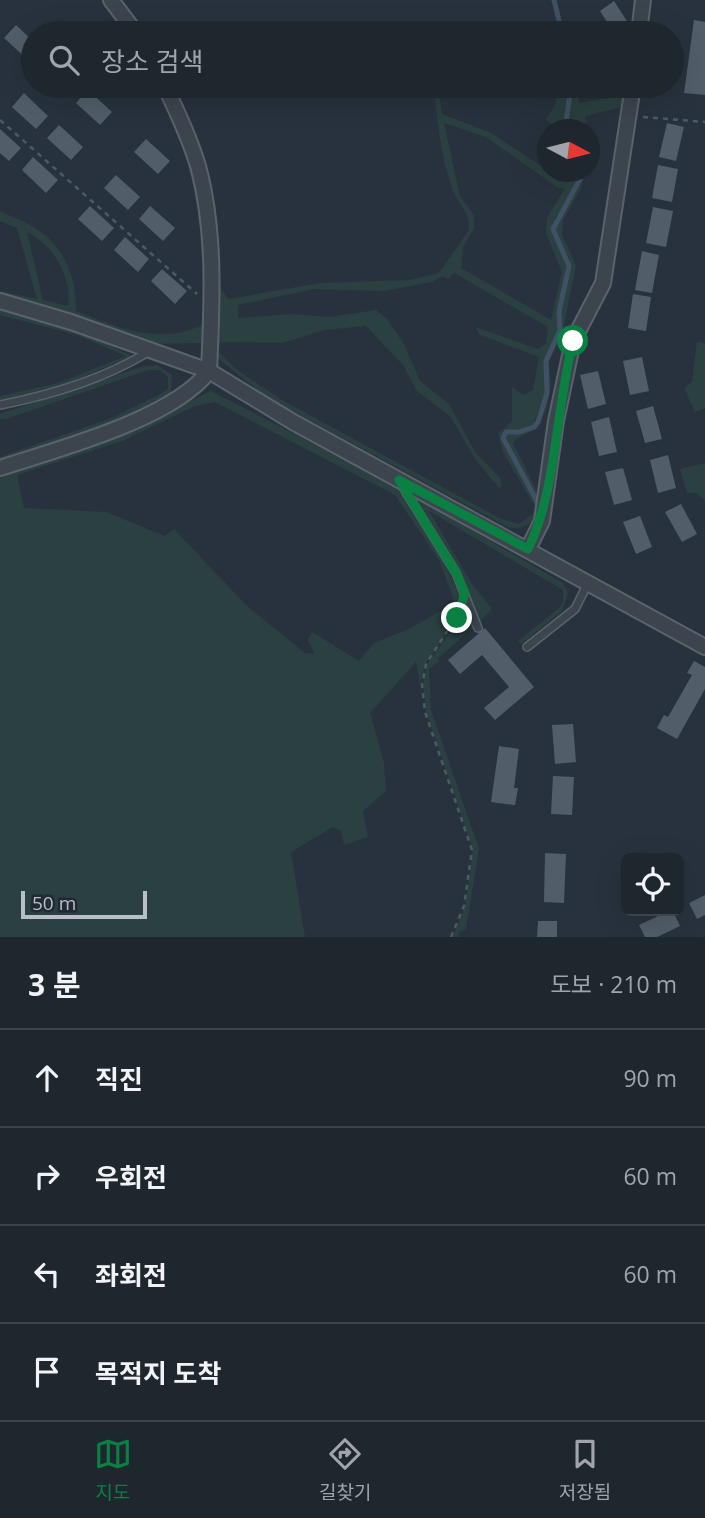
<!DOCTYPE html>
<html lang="ko">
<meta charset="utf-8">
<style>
:root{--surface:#1e262e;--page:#262e36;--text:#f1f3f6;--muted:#a1a5aa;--line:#3c434a;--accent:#0b8043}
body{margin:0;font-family:"Open Sans","Noto Sans KR",sans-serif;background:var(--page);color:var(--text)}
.controls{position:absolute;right:21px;bottom:21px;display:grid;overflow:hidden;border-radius:10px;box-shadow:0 7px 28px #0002}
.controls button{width:63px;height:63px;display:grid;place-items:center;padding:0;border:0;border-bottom:2px solid var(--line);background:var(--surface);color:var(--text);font:35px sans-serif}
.compass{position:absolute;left:537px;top:119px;width:63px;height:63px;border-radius:50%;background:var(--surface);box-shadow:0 7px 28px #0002;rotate:97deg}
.scale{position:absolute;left:21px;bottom:18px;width:126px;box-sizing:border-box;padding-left:7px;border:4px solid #b8bfc9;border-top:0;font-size:19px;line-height:24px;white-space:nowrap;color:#b8bfc9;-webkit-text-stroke:5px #212933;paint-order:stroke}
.stop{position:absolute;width:21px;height:21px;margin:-16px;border:5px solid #0b8043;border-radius:50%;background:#fff}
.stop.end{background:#0b8043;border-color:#fff;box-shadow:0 2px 7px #0008}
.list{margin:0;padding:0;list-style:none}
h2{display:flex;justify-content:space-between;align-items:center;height:91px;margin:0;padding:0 28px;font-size:30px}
h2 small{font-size:23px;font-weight:400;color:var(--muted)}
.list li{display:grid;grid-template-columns:46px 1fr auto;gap:21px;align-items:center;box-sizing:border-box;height:98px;padding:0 28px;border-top:2px solid var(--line)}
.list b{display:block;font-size:26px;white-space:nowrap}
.list em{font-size:23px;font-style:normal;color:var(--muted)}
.icon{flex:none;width:38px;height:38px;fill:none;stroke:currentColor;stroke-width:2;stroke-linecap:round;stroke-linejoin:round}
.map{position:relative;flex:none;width:705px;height:937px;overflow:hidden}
.search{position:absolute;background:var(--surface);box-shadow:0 7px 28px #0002;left:21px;right:21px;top:21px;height:77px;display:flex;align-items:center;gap:18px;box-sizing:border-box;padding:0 24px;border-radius:38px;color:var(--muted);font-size:26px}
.sheet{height:483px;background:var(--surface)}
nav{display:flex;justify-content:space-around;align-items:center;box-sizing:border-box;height:98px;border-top:2px solid var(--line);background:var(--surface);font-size:19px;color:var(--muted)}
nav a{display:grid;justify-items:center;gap:4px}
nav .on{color:var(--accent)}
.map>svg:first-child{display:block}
</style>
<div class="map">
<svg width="705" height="937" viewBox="0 0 705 937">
<rect width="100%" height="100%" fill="#28323e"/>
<g fill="#2b4040" fill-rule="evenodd">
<path d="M 172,86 L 200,146 L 208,174 L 219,286 L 228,299 L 320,283 L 409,280 L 439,273 L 469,230 C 470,213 462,209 455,195 C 441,164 437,119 434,86 L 438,86 L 442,114 L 491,133 L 561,179 L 568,178 L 570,172 L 579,172 L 576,185 L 555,218 L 552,228 L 567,262 L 558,312 L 559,329 L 545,360 L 545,393 L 533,426 L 519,431 L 505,431 L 502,438 L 538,505 L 538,515 C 529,526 520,531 506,526 L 265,396 L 214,355 L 210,224 ZM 444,123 L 486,137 L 558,188 L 565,188 L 547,218 L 546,233 L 562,272 L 551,320 L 461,268 L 463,247 L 474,228 L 474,215 L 460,196 ZM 454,273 L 548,327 L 546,344 L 538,349 L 475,327 L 480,335 L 539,357 L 533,390 L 523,395 L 512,387 L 512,421 L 498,434 L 503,452 L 535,507 L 533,514 L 519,524 L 501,519 L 282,400 L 237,370 L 219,352 L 220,342 L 282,343 L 324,330 L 366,326 L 403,365 L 417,391 L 450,416 L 476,460 L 499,488 L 502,486 L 500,478 L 475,452 L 449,404 L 420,381 L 404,344 L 386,318 L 376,310 L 330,317 L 291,314 L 238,318 L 238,305 L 314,289 L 384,291 L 432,282 L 443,276 L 448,279 Z"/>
<path d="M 558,86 L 570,86 L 564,129 L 555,129 L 546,119 L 555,105 Z"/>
<path d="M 572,86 L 579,86 L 579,103 L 621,96 L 623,86 L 629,86 L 619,138 L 621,107 L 586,116 L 585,129 L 566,130 Z"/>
<path d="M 582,172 L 585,172 L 581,189 L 563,220 L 562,235 L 576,265 L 563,330 L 549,363 L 551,384 L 547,407 L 538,428 L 516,439 L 513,443 L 541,499 L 540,504 L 504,438 L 507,433 L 519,434 L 534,428 L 543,415 L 548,394 L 547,361 L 561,330 L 560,312 L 570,261 L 555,229 L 581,180 Z"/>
<path d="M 0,211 C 10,216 20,219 30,225 C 64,244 76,274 76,311 C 117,327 159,346 202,325 L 202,343 L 153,344 L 0,296 L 0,291 L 37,299 L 17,228 L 0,221 ZM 27,232 C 53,244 72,277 68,306 L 43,300 Z"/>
<path d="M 0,308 L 79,331 L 132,356 L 68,383 L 0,402 L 0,396 L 58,383 L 126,356 L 77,335 L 0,315 Z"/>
<path d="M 697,342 L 705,343 L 705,408 L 695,412 L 684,388 L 692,382 Z"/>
<path d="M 157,365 L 172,375 L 171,395 L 111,423 L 0,463 L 0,457 L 109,419 L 162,393 L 168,388 L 168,377 L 160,370 L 148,370 L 6,419 L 0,419 L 0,414 L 141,367 Z"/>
<path d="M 211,391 L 399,488 L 436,546 L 461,598 L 451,627 L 425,664 L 420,685 L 416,662 L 370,713 L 384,763 L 386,791 L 363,811 L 368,837 L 344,845 L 341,831 L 333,827 L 291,852 L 305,937 L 0,937 L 0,474 L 133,429 ZM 215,402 L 395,495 L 439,560 L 455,603 L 409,629 L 374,643 L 359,661 L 312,632 L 308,640 L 315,654 L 305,653 L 247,606 L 174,529 L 165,536 L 106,512 L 24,508 L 17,475 L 122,441 L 195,406 Z"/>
<path d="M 705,463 L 705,501 L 697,493 L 687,493 L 680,469 Z"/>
<path d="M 413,496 L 563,583 L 568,593 L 562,611 L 521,644 L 518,641 L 558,609 L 563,602 L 563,590 L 429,511 L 472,584 L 492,609 L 480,621 L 460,571 Z"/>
<path d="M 465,603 L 475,626 L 438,658 L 439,661 L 429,669 L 431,710 L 479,849 L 466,929 L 460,931 L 458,937 L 453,937 L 465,906 L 473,850 L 426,711 L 423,685 L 427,665 L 453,628 Z"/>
</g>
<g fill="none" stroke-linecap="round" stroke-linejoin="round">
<g stroke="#405165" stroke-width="5">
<path d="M 554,0 L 562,33"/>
<path d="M 565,130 L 571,86"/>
<path d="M 539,505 L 503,438 L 506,432 L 519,432 L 534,427 L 538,422 L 547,393 L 546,361 L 560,330 L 559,312 L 569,266 L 553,229 L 580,179 L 581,172"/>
</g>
</g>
<g fill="#515d69">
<path d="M 614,1 L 627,21 L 612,30 L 600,11 Z"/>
<path d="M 694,20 L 705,22 L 705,95 L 684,93 Z"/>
<path d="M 16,25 L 33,41 L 33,55 L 28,60 L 4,38 Z"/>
<path d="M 88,90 L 112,112 L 100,125 L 76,103 Z"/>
<path d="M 24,93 L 48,116 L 36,129 L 12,107 Z"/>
<path d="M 667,123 L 684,127 L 676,161 L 659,157 Z"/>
<path d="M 59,125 L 83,147 L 71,160 L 47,138 Z"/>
<path d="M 0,129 L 21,148 L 9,161 L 0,153 Z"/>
<path d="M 146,139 L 170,161 L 158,174 L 134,152 Z"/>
<path d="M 33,157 L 58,180 L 46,193 L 22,170 Z"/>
<path d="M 658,165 L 678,169 L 672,202 L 652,198 Z"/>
<path d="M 116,175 L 140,197 L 128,210 L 104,188 Z"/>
<path d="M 90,206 L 114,228 L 102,241 L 78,219 Z"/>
<path d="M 150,206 L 175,228 L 163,241 L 139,219 Z"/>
<path d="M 653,207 L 673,211 L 666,247 L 646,243 Z"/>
<path d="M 125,237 L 149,259 L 138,272 L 114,250 Z"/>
<path d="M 642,251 L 659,255 L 652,293 L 635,290 Z"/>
<path d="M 162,269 L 187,291 L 175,304 L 151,281 Z"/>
<path d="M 633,294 L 651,297 L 646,331 L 628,328 Z"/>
<path d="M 642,357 L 649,391 L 630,395 L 623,361 Z"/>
<path d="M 598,371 L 606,404 L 588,409 L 580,375 Z"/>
<path d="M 653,406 L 662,439 L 645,443 L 636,411 Z"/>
<path d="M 609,417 L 617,452 L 599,456 L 591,422 Z"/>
<path d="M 668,455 L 676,488 L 658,493 L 650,460 Z"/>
<path d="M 623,468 L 632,500 L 614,505 L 605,472 Z"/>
<path d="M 681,504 L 697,534 L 682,542 L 665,512 Z"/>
<path d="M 640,516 L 652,547 L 636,554 L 623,522 Z"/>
<path d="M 485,628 L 534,687 L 495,720 L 484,708 L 509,687 L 482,655 L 460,674 L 448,660 Z"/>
<path d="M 694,661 L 705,667 L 705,689 L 677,739 L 657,728 L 664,715 L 668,717 L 692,675 L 687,673 Z"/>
<path d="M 573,724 L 576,762 L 555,764 L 552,725 Z"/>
<path d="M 499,746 L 519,749 L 514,788 L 518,788 L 515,805 L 491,802 Z"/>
<path d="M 553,776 L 574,777 L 572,815 L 551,814 Z"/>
<path d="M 545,853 L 566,854 L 564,903 L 544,902 Z"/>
<path d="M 705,895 L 705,915 L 697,919 L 689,903 Z"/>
<path d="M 669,911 L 673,911 L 680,926 L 657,937 L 645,937 L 639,925 Z"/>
<path d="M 538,921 L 557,921 L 557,937 L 537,937 Z"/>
</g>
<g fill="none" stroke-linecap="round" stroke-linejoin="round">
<defs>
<g id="service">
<path d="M 0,405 C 51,395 104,379 148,352"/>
<path d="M 401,484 L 456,573 L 478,628"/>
<path d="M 527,647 L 575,609 L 588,583"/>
</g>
<g id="minor">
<path d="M 111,0 L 136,33"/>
<path d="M 639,33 L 643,0"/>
<path d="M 0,301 L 71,322 L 209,371 L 293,422 L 705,647"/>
<path d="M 0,468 C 58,449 173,419 209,371 C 212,304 216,232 198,166 C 190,138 177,112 165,86"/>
<path d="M 528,549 L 542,521 L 556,421 L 573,341 L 603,283 L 633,86"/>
</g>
</defs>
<use href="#service" stroke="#5a626c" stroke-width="10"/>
<use href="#minor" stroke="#5a626c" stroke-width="18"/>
<g stroke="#4a5c5e" stroke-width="2.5" stroke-dasharray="5 5" stroke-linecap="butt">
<path d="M 643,117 L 705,122"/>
<path d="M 0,120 L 197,294"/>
<path d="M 451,937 L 464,906 L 472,850 L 425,712 L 422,685 L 426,664 L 459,613"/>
</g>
<use href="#service" stroke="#3c444e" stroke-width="7"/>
<use href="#minor" stroke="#3c444e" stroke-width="14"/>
</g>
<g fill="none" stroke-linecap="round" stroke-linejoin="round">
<path stroke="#0b8043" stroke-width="9" d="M 457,618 L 465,593 L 456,573 L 399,480 L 528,549 C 557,490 556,407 573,341"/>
</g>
</svg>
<div class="controls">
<button><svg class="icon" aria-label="locate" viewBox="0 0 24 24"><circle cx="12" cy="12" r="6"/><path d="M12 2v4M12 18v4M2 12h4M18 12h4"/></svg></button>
</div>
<svg class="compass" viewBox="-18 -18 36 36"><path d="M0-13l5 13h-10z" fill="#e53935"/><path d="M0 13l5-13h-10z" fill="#a1a5aa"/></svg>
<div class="scale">50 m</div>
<div class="stop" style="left:573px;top:341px"></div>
<div class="stop end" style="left:457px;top:618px"></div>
<div class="search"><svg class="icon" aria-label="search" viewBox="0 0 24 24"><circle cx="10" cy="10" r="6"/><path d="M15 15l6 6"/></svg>장소 검색</div>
</div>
<section class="sheet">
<h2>3 분<small>도보 · 210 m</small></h2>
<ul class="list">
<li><svg class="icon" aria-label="ahead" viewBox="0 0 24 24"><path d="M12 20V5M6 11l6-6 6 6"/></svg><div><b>직진</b></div><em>90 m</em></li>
<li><svg class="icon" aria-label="right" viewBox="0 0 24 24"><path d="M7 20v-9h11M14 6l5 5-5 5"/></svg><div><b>우회전</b></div><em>60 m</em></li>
<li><svg class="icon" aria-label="left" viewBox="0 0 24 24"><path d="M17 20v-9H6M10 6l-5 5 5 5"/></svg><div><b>좌회전</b></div><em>60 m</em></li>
<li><svg class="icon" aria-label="arrive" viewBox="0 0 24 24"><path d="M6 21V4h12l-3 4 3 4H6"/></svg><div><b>목적지 도착</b></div></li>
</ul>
</section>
<nav>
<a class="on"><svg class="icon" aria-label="map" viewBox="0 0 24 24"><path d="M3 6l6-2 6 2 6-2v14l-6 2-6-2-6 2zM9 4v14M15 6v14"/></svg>지도</a>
<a><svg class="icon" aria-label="directions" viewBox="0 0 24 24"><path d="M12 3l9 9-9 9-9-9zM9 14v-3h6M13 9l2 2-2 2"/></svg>길찾기</a>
<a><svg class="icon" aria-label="saved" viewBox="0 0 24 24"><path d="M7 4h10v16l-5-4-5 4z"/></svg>저장됨</a>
</nav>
